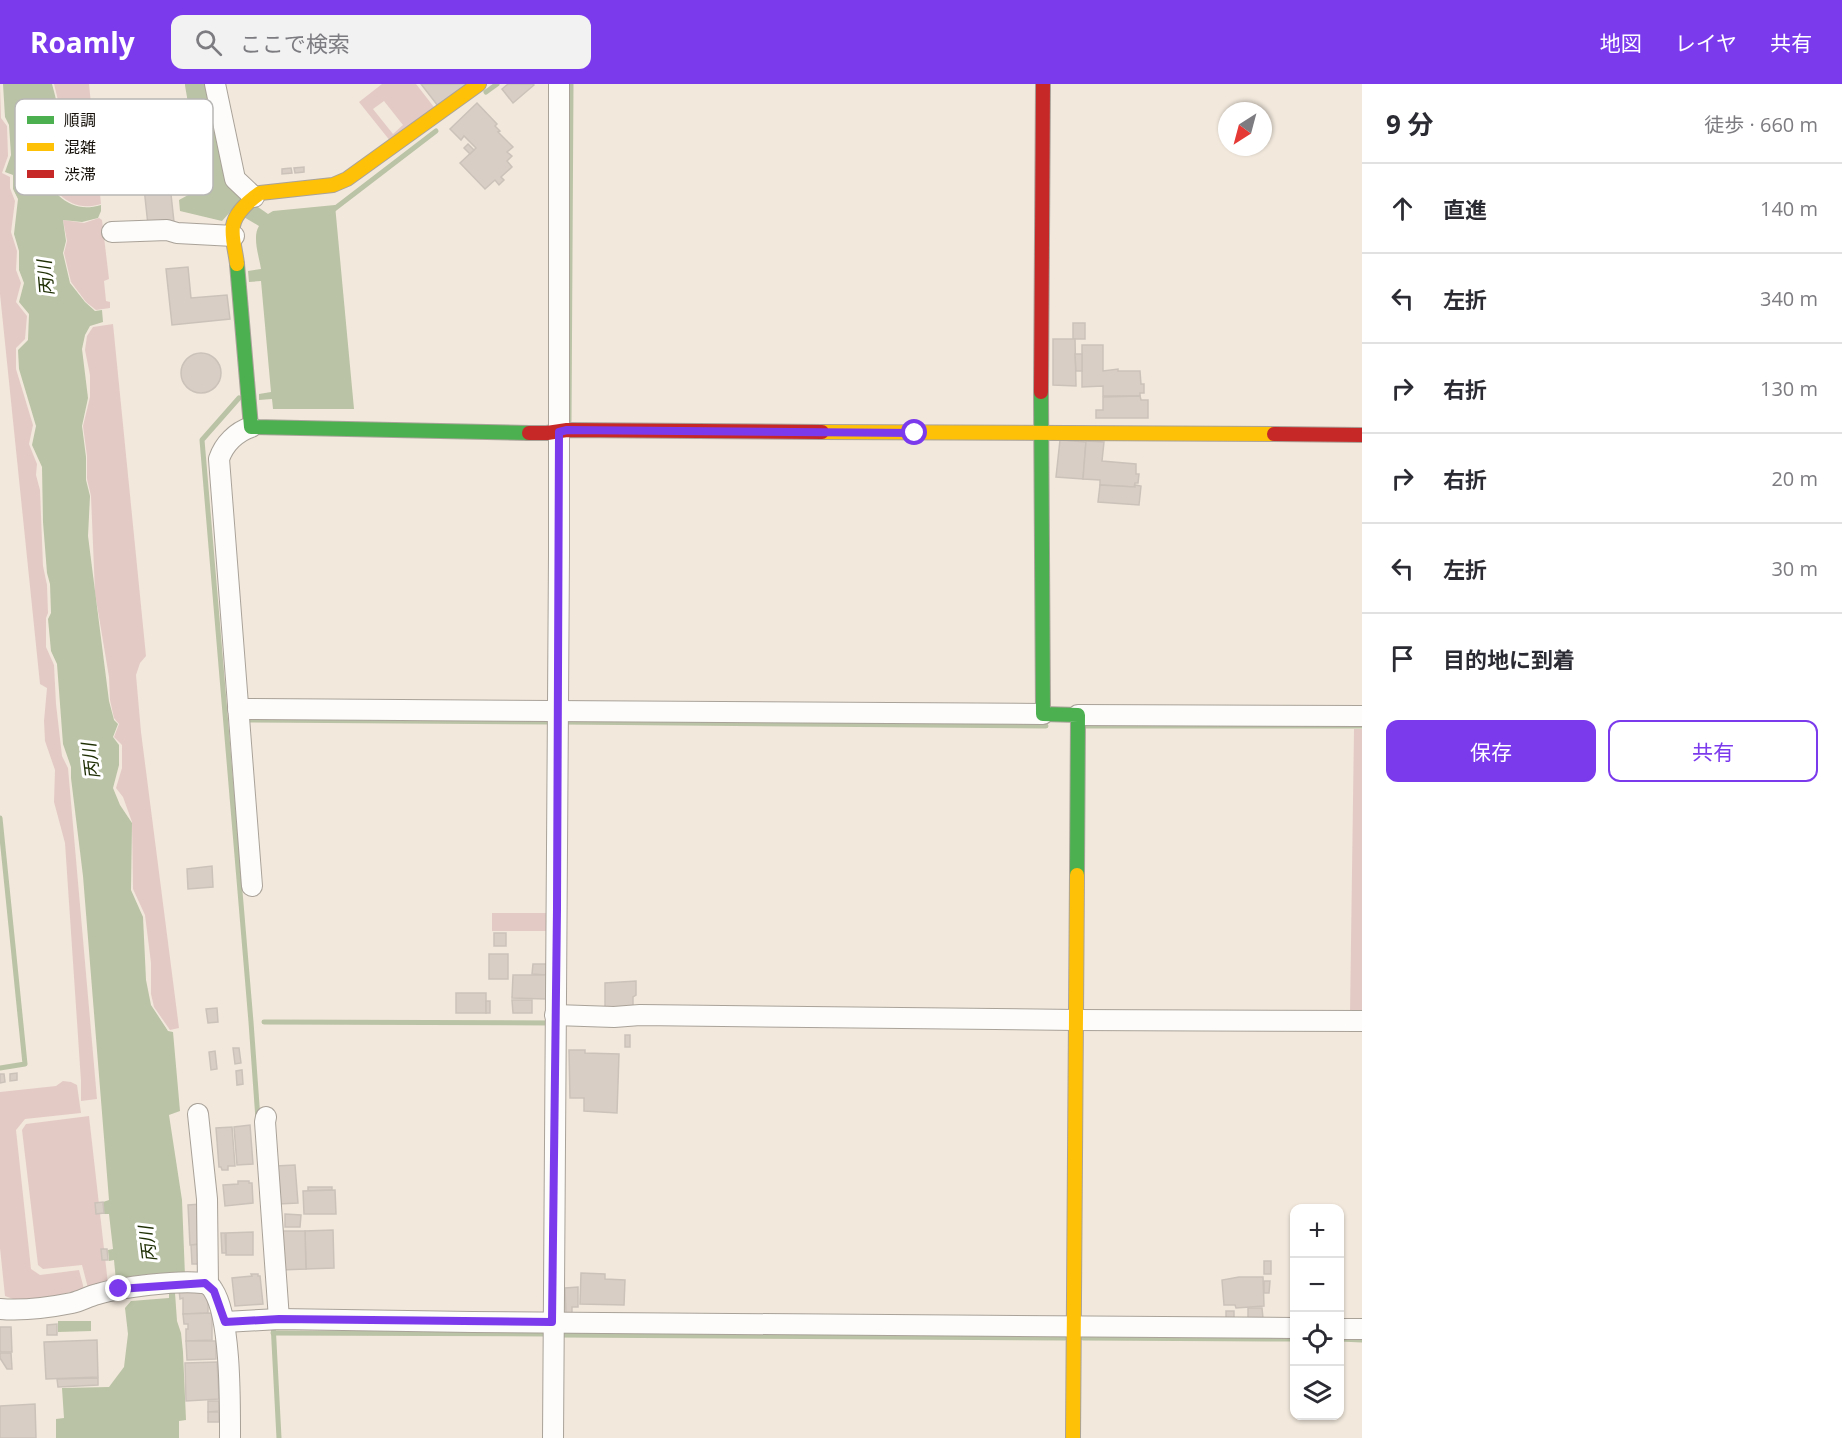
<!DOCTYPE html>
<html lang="ja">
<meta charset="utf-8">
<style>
:root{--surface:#fff;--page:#f2f2f3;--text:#2b2b33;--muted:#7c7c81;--line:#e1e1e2;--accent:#7c3aed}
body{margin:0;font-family:"Open Sans","Noto Sans JP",sans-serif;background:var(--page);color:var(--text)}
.controls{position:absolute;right:18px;bottom:18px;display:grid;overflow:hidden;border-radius:12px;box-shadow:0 2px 4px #0004}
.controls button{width:54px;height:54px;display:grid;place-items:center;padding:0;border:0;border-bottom:2px solid var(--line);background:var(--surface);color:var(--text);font:30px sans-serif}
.compass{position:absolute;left:1218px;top:18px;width:54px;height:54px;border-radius:50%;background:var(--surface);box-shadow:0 2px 4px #0004;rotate:216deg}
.stop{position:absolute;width:18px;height:18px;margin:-14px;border:4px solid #7c3aed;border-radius:50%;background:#fff}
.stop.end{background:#7c3aed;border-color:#fff;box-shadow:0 2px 6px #0008}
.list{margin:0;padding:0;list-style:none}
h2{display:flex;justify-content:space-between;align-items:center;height:78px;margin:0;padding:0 24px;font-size:26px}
h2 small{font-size:20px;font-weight:400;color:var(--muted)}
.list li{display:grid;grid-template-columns:39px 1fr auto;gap:18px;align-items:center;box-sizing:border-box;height:90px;padding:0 24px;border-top:2px solid var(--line)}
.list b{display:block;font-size:22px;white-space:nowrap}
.list em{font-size:20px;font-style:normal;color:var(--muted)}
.actions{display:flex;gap:12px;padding:18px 24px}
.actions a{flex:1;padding:14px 0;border:2px solid var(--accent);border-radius:12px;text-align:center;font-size:21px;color:var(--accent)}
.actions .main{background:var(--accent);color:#fff}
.icon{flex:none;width:33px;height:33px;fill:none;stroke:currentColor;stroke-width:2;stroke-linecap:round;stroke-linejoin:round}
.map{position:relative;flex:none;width:1362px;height:1354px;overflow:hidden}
header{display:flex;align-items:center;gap:36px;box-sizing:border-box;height:84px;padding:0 30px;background:var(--accent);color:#fff}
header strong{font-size:28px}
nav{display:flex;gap:33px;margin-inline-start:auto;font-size:21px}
.search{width:420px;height:54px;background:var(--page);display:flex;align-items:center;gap:15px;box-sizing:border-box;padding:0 21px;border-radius:12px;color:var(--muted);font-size:22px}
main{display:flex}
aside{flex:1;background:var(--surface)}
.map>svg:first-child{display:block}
</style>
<header>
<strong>Roamly</strong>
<div class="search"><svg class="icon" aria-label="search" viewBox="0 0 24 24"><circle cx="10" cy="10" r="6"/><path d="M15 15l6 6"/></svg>ここで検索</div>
<nav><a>地図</a><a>レイヤ</a><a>共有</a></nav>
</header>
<main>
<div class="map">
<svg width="1362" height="1354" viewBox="0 0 1362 1354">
<rect width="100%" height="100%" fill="#f2e8dc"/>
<g fill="#e4cac5" fill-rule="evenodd">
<path d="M 0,0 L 1,34 L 7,42 L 8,72 L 2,89 L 10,93 L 10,104 L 15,117 L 11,148 L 17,167 L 16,186 L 21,199 L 16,218 L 27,232 L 25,255 L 16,264 L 16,285 L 33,341 L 29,360 L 37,380 L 36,391 L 40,406 L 43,482 L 47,501 L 48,529 L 46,534 L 46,563 L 54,581 L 56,620 L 62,672 L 68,684 L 97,1015 L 81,1017 L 81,997 L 65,759 L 54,718 L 55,686 L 45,657 L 44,637 L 47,604 L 40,600 L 0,210 Z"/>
<path d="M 54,0 L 89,0 L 101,120 C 84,125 72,122 59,110 C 72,76 63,35 54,0 Z"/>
<path d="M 382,0 L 416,0 L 437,27 L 391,58 L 359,18 ZM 384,17 L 403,41 L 393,50 L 373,25 Z"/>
<path d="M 99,134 L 102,136 L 109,195 L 104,197 L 106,217 L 110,218 L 110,224 L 96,226 L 86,218 L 71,198 L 64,169 L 67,157 L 63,136 L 84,139 Z"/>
<path d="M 113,240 L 146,572 L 140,579 L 136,591 L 141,648 L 179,944 L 170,946 L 154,923 L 151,910 L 151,879 L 145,831 L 133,805 L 132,738 L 123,713 L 116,704 L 122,684 L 122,661 L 114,653 L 119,640 L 114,634 L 110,616 L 109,593 L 95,509 L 91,412 L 87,395 L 87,372 L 83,342 L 90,313 L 90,291 L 85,266 L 87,252 L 93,243 Z"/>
<path d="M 1354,645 L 1362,645 L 1362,930 L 1350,930 Z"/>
<rect x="492" y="829" width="59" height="18"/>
<path d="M 63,997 L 71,998 L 77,1001 L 81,1029 L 25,1035 L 16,1046 L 31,1185 L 40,1191 L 79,1186 L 84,1205 L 24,1219 L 5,1212 L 0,1164 L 0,1008 L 56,1002 Z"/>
<path d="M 89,1032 L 108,1200 L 88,1204 L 82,1181 L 43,1185 L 38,1181 L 22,1046 L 26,1040 Z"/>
</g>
<g fill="#bac3a5">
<path d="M 3,0 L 52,0 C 62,36 69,75 58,111 C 71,123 84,126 101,121 L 101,127 L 98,134 L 82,138 L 63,136 L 66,157 L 63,169 L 70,199 L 85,218 L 95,227 L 102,226 L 103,238 L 90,242 L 85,251 L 82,265 L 88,314 L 82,342 L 86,373 L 86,396 L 90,412 L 88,452 L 109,617 L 114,636 L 118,640 L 113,653 L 119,661 L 119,681 L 113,704 L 120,721 L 132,739 L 131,806 L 143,833 L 146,896 L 151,921 L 168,947 L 173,948 L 180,1027 L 169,1031 L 182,1116 L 185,1192 L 116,1197 L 114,1176 L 109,1177 L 108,1166 L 113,1165 L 109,1130 L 103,1130 L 103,1118 L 109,1116 L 83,792 L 71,694 L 71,683 L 63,660 L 57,580 L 51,567 L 48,535 L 51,529 L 50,500 L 47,489 L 43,438 L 42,383 L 32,361 L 36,342 L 19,285 L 18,266 L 28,256 L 29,230 L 19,218 L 24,199 L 19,186 L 19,167 L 14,150 L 18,115 L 13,105 L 13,91 L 5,88 L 11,71 L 9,41 L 5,33 Z"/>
<path d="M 215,33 L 258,123 L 268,130 L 273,127 L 335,121 L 354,325 L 273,325 L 272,315 L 259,316 L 259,310 L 271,308 L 261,197 L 249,198 L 248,187 L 261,185 C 259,172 252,153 259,142 L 232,126 L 222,137 L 180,127 L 179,116 L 190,110 L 193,103 L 192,86 L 202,52 L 200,36 Z"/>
<path d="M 169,1209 L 175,1209 L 177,1237 L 181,1249 L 183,1268 L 186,1336 L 179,1337 L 179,1354 L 56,1354 L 56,1335 L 64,1334 L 62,1304 L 109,1303 L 124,1283 L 128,1250 L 125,1224 L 131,1217 L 169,1214 Z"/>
<path d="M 58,1237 L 91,1237 L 91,1247 L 58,1248 Z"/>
</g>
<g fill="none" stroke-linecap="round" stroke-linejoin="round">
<g stroke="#bac3a5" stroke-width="5">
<path d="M 486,8 L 497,0"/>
<path d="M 329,129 L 436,47"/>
<path d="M 239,314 L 202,356 L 251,938 L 258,1035"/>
<path d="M 569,337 L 571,0"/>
<path d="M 242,636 L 554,638"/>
<path d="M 563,638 L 1046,642"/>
<path d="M 1085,642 L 1362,642"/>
<path d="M 0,734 L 25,980 L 0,984"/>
<path d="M 264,938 L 553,939"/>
<path d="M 273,1239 L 279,1354"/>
<path d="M 273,1249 L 546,1250"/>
<path d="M 560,1251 L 1065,1254"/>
<path d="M 1083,1254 L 1294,1255"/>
<path d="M 1340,1255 L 1362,1256"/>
</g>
<path stroke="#bac3a5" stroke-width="32" d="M 201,0 L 214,76"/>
</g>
<g fill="#d9cec5" stroke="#cbc2ba" stroke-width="1.5">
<path d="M 421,0 L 467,0 L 438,22 Z"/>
<path d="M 508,0 L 533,0 L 534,1 L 513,19 L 502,5 Z"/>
<path d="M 477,19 L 497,40 L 495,42 L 500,47 L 498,48 L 513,63 L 507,68 L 512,72 L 507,77 L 512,83 L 501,93 L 504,96 L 499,101 L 495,96 L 485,105 L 460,79 L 476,64 L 464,52 L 461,56 L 450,45 Z"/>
<path d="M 468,60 L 474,66 L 470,70 L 464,64 Z"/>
<path d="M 304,83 L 304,88 L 295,89 L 294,84 Z"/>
<path d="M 291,84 L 292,89 L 282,90 L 282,85 Z"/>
<path d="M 170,101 L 174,138 L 148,141 L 144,104 Z"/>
<path d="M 188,183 L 191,214 L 227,211 L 230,235 L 172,241 L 166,185 Z"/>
<rect x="1073" y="239" width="12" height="16"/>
<path d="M 1053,255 L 1075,255 L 1076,302 L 1053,301 Z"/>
<path d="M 1082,261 L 1103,261 L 1103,287 L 1118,285 L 1118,287 L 1140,287 L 1141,300 L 1144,300 L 1144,309 L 1140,309 L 1140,312 L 1103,312 L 1103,302 L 1082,303 Z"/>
<circle cx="201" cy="289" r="20"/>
<path d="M 1075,270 L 1082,270 L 1082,287 L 1076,287 Z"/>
<path d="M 1140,312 L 1141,316 L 1148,316 L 1148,334 L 1096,334 L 1096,326 L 1103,326 L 1103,313 Z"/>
<path d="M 1060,356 L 1086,358 L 1083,395 L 1056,393 Z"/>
<path d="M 1086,357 L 1104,358 L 1102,377 L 1136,380 L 1136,390 L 1139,390 L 1138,399 L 1135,399 L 1134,403 L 1100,401 L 1100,396 L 1083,395 Z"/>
<path d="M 1100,401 L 1135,403 L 1135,401 L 1141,402 L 1139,421 L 1098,418 Z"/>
<path d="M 212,782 L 213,803 L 188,805 L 187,785 Z"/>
<rect x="494" y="849" width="12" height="13"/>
<rect x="489" y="870" width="19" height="25"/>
<path d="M 533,880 L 548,880 L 547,891 L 532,890 Z"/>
<path d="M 513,891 L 547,891 L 546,915 L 512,914 Z"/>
<path d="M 636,897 L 636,911 L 633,913 L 633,926 L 605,926 L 605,899 Z"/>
<rect x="456" y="909" width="30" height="20"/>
<path d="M 512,916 L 532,916 L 532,929 L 513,929 Z"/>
<rect x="486" y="917" width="4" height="12"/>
<path d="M 217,924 L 218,938 L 208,939 L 206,925 Z"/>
<rect x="625" y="951" width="5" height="12"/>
<path d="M 233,964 L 239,964 L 241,979 L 235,980 Z"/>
<path d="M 569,966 L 585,966 L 585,969 L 619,970 L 617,1029 L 584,1027 L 584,1014 L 570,1014 Z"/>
<path d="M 215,967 L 217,985 L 211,986 L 209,968 Z"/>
<path d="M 242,986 L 243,1000 L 237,1001 L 236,987 Z"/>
<path d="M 17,989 L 17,996 L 10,997 L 10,990 Z"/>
<path d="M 0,990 L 4,990 L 5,998 L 0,999 Z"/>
<path d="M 250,1041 L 253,1080 L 237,1081 L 234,1043 Z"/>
<path d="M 232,1043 L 235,1082 L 228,1082 L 228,1086 L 222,1086 L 221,1083 L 219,1083 L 216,1044 Z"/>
<path d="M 295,1081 L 298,1119 L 278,1120 L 275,1082 Z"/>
<path d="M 238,1097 L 249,1097 L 249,1099 L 252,1099 L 253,1119 L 225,1122 L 223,1101 L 238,1100 Z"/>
<path d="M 308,1103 L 332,1103 L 332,1106 L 308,1107 Z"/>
<path d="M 335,1106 L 336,1130 L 304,1130 L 303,1107 Z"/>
<path d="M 103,1118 L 104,1129 L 96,1130 L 95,1119 Z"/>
<path d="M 201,1120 L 202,1160 L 190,1161 L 188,1121 Z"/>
<path d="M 285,1130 L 301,1131 L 300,1143 L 285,1143 Z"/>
<path d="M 333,1146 L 334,1184 L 306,1185 L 305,1147 Z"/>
<path d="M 279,1147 L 305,1147 L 306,1185 L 280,1186 Z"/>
<path d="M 253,1148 L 253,1171 L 226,1171 L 226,1149 Z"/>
<path d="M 221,1149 L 225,1149 L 226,1169 L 222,1169 Z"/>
<path d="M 202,1160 L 203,1180 L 192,1180 L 191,1161 Z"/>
<path d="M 101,1165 L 107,1165 L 108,1176 L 102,1176 Z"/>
<rect x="1264" y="1177" width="7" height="13"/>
<path d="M 581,1189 L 605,1190 L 605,1195 L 625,1196 L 624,1221 L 580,1220 Z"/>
<path d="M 251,1190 L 258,1190 L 258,1192 L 260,1192 L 263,1220 L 235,1222 L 232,1194 L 252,1192 Z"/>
<path d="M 1239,1193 L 1263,1193 L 1264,1222 L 1236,1224 L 1235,1221 L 1224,1221 L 1222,1196 Z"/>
<path d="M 1264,1197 L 1270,1197 L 1269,1209 L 1264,1209 Z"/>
<path d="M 578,1203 L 578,1223 L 572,1223 L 572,1230 L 566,1230 L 565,1204 Z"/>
<path d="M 179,1206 L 202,1206 L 208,1212 L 208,1229 L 183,1230 L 183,1214 L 180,1215 Z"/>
<path d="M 1248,1224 L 1262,1224 L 1263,1234 L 1248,1234 Z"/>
<rect x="1226" y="1227" width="8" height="7"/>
<path d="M 212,1229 L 212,1256 L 186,1257 L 186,1245 L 188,1245 L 188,1240 L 184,1240 L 183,1230 Z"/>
<path d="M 57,1240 L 57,1251 L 47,1251 L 47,1241 Z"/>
<path d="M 0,1243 L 11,1243 L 12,1268 L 0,1268 Z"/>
<path d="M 97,1256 L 98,1293 L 46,1295 L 44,1258 Z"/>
<path d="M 186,1257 L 216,1257 L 216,1275 L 187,1276 Z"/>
<path d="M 0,1269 L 11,1269 L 12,1285 L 7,1285 L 0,1274 Z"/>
<path d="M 217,1278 L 219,1315 L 186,1317 L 185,1279 Z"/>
<path d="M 98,1294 L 98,1301 L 58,1303 L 57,1295 Z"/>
<path d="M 208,1317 L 219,1317 L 219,1327 L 208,1328 Z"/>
<path d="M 35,1320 L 36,1354 L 0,1354 L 0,1322 Z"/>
<rect x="208" y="1328" width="11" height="10"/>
</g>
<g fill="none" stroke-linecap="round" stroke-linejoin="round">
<defs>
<g id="street">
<path d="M 215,0 L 235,95 L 254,113"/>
<path d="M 112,148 L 167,146 L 177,149 L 234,152"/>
<path d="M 251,343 C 236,348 224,360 219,375 L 252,802"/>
<path d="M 238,625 L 1043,630"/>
<path d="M 1078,631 L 1362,632"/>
<path d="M 555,931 L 614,933 L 640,931 L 1076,936 L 1362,937"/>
<path d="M 198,1030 L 207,1115 L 208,1201"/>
<path d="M 266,1033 L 265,1038 L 279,1235"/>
<path d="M 0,1225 C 25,1227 47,1224 72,1219 C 81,1217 89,1212 98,1210 C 121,1203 178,1196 202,1199 C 207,1199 211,1202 213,1206 C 231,1233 230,1319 230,1354"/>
<path d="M 225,1238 L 279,1235 L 472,1238 L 1294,1244"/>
<path d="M 1340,1245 L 1362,1245"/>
<path d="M 553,1354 L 559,471 L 559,0"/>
</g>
<g id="fast">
<path d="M 237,180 L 251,343 L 529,349"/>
<path d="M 1041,308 L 1043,630 L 1078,631 L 1077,791"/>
</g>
<g id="slow">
<path d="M 237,180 C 236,169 231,153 233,142 C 235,129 250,116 260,109 L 333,101 L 347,95 L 479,0"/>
<path d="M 822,348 L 1274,350"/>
<path d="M 1073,1354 L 1077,791"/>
</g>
<g id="jam">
<path d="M 1041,308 L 1043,0"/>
<path d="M 529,349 L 547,349 L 567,346 L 822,348"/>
<path d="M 1274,350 L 1362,351"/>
</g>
</defs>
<use href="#street" stroke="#a9a299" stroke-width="22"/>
<use href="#fast" stroke="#a9a299" stroke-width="16"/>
<use href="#slow" stroke="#a9a299" stroke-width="16"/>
<use href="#jam" stroke="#a9a299" stroke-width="16"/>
<use href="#street" stroke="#fdfcfa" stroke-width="20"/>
<use href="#fast" stroke="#4caf50" stroke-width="14"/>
<use href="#slow" stroke="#ffc107" stroke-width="14"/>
<use href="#jam" stroke="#c62828" stroke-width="14"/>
</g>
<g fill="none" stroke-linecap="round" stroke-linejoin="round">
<path stroke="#7c3aed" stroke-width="8" d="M 119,1205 L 205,1199 L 214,1207 L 225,1238 L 279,1235 L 552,1238 L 557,825 L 559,348 L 567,346 L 915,349"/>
</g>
<g text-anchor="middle" stroke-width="6" stroke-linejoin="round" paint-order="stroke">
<g font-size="18" font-style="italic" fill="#203005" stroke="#fff">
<text transform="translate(46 194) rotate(-95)" y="6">丙川</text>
<text transform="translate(91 677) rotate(-97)" y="6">丙川</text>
<text transform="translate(148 1160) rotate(-97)" y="6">丙川</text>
</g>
</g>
<rect x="15" y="15" width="198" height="96" rx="9" fill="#fff" stroke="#b8b7b5" stroke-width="1.5"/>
<rect x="27" y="32" width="27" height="8" fill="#4caf50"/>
<rect x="27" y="59" width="27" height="8" fill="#ffc107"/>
<rect x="27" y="86" width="27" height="8" fill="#c62828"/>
<g font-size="16" fill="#140f08">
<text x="64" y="42">順調</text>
<text x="64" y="69">混雑</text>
<text x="64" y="96">渋滞</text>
</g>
</svg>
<div class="controls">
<button>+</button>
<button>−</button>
<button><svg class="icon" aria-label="locate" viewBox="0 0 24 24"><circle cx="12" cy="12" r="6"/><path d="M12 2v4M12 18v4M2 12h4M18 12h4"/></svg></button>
<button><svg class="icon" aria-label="layers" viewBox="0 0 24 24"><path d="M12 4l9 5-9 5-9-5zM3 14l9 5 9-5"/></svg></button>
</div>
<svg class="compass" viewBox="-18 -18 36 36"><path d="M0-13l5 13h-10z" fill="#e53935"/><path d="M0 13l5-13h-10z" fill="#7c7c81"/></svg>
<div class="stop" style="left:915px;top:349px"></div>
<div class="stop end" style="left:119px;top:1205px"></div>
</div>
<aside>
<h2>9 分<small>徒歩 · 660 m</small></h2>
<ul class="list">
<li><svg class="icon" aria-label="ahead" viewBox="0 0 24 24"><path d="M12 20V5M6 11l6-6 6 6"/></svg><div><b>直進</b></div><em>140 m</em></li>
<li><svg class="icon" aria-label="left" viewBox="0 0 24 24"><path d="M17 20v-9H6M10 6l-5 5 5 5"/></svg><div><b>左折</b></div><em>340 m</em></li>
<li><svg class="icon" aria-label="right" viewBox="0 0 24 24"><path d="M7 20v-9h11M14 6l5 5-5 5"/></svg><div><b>右折</b></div><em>130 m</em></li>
<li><svg class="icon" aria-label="right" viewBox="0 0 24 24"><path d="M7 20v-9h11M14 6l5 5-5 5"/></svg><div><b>右折</b></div><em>20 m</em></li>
<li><svg class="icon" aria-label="left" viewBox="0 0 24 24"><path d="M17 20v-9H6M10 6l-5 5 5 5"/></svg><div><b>左折</b></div><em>30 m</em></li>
<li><svg class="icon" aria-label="arrive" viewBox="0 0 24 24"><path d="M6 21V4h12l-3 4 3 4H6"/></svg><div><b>目的地に到着</b></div></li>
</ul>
<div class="actions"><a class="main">保存</a><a>共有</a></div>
</aside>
</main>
